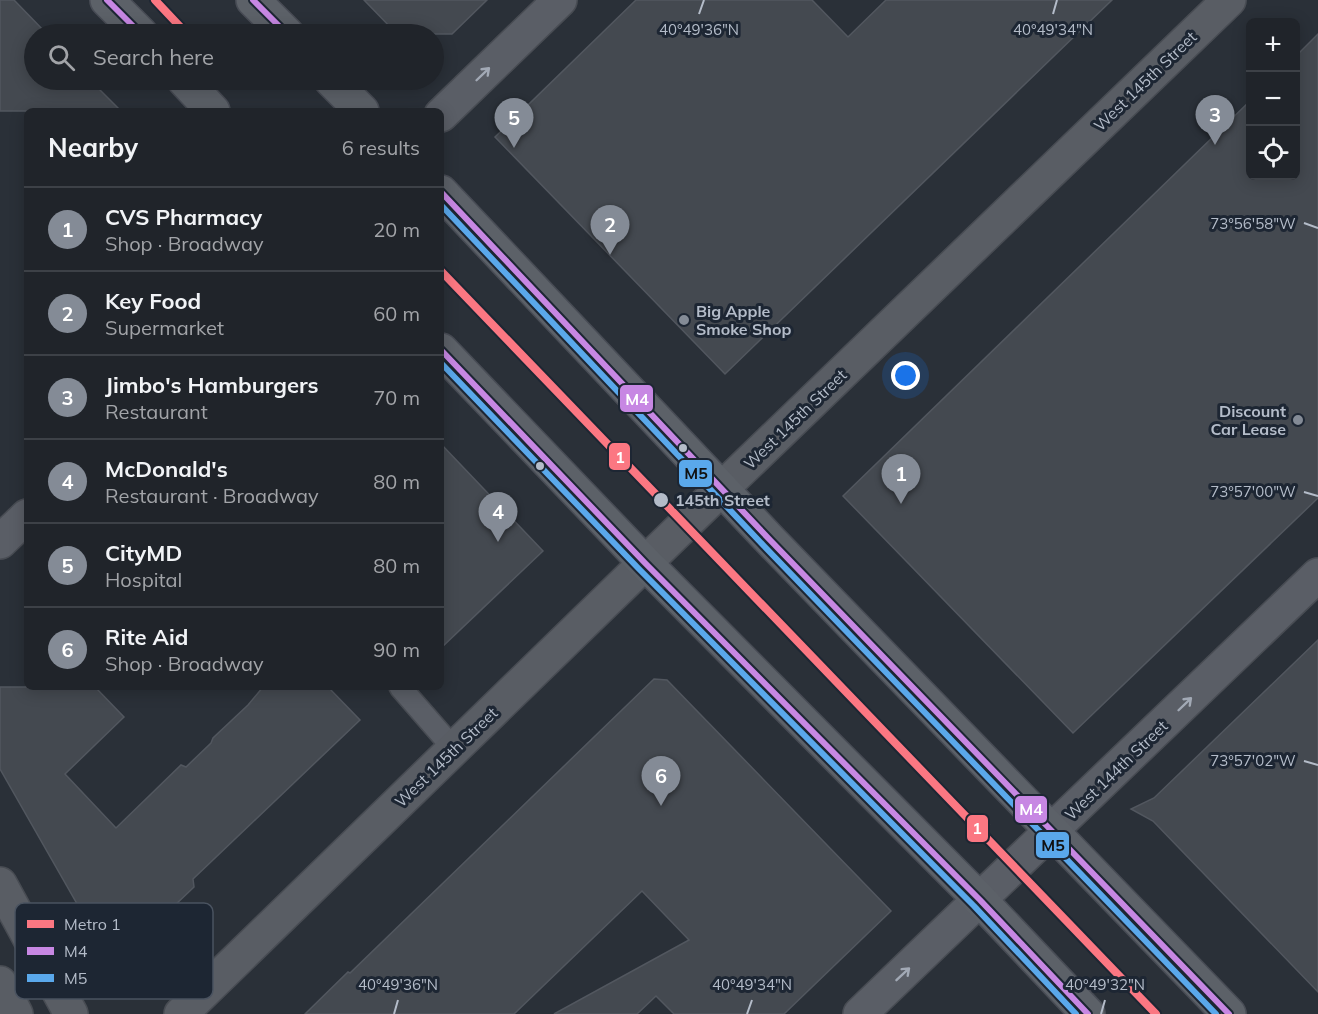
<!DOCTYPE html>
<meta charset="utf-8">
<style>
:root{--surface:#20242a;--page:#2d3036;--text:#f1f3f6;--muted:#a2a4a8;--line:#3d4147;--accent:#848b96}
body{margin:0;font-family:Mulish,sans-serif;background:var(--page);color:var(--text)}
.controls{position:absolute;right:18px;top:18px;display:grid;overflow:hidden;border-radius:9px;box-shadow:0 3px 15px #0003}
.controls button{width:54px;height:54px;display:grid;place-items:center;padding:0;border:0;border-bottom:2px solid var(--line);background:var(--surface);color:var(--text);font:30px sans-serif}
.you{position:absolute;left:906px;top:376px;width:21px;height:21px;margin:-15px;border:4px solid #fff;border-radius:50%;background:#1a73e8;box-shadow:0 0 0 9px #1a73e833}
.badge{display:grid;place-items:center;width:39px;height:39px;border-radius:50%;background:var(--accent);color:#fff;font-size:20px;font-weight:700}
.pin{position:absolute;translate:-50% -50px;filter:drop-shadow(0 2px 3px #0008)}
.pin::after{content:'';position:absolute;top:32px;width:21px;height:18px;background:inherit;clip-path:polygon(0 0,100% 0,50% 100%)}
.list{margin:0;padding:0;list-style:none}
h2{display:flex;justify-content:space-between;align-items:center;height:78px;margin:0;padding:0 24px;font-size:26px}
h2 small{font-size:20px;font-weight:400;color:var(--muted)}
.list li{display:grid;grid-template-columns:39px 1fr auto;gap:18px;align-items:center;box-sizing:border-box;height:84px;padding:0 24px;border-top:2px solid var(--line)}
.list b{display:block;font-size:22px;white-space:nowrap}
.list p{margin:0;font-size:20px;white-space:nowrap;color:var(--muted)}
.list em{font-size:20px;font-style:normal;color:var(--muted)}
.icon{flex:none;width:33px;height:33px;fill:none;stroke:currentColor;stroke-width:2;stroke-linecap:round;stroke-linejoin:round}
.map{position:relative;flex:none;width:1318px;height:1014px;overflow:hidden}
.search{position:absolute;background:var(--surface);box-shadow:0 3px 15px #0003;left:24px;top:24px;width:420px;height:66px;display:flex;align-items:center;gap:15px;box-sizing:border-box;padding:0 21px;border-radius:33px;color:var(--muted);font-size:22px}
.panel{position:absolute;background:var(--surface);box-shadow:0 3px 15px #0003;left:24px;top:108px;width:420px;height:582px;border-radius:9px}
.map>svg:first-child{display:block}
</style>
<div class="map">
<svg width="1318" height="1014" viewBox="0 0 1318 1014">
<rect width="100%" height="100%" fill="#2a3038"/>
<g fill="#444950" stroke="#52575f" stroke-width="1.5">
<path d="M 0,0 L 14,0 L 47,34 L 34,34 L 34,80 L 90,80 L 121,111 L 0,111 Z"/>
<path d="M 364,0 L 487,0 L 452,34 L 397,34 Z"/>
<path d="M 636,0 L 812,0 L 848,37 L 886,0 L 1112,0 L 725,374 L 495,137 Z"/>
<path d="M 1318,34 L 1318,498 L 1073,733 L 843,496 L 1251,100 L 1251,176 L 1296,176 L 1296,56 Z"/>
<path d="M 441,444 L 543,551 L 441,648 Z"/>
<path d="M 1318,640 L 1318,992 L 1153,821 L 1131,809 L 1154,798 Z"/>
<path d="M 654,679 L 667,680 L 891,911 L 784,1014 L 674,1014 L 656,996 L 637,1014 L 554,1014 L 689,940 L 642,891 L 514,1014 L 305,1014 L 348,972 L 350,973 Z"/>
<path d="M 0,687 L 95,687 L 124,717 L 65,774 L 116,828 L 181,765 L 186,767 L 211,743 L 213,738 L 248,705 L 263,687 L 328,687 L 360,720 L 193,879 L 194,887 L 112,965 L 0,769 Z"/>
</g>
<g fill="none" stroke-linecap="round" stroke-linejoin="round">
<defs>
<path id="service" d="M 400,687 L 454,749"/>
<g id="minor">
<path d="M 441,115 L 560,0"/>
<path d="M 0,542 L 27,516"/>
<path d="M 860,1014 L 1318,575"/>
</g>
<g id="secondary">
<path d="M 0,884 L 71,1014"/>
<path d="M 0,983 L 16,1014"/>
<path d="M 181,1014 L 710,500 L 1229,0"/>
</g>
<g id="primary">
<path d="M 107,0 L 141,34"/>
<path d="M 253,0 L 287,34"/>
<path d="M 184,80 L 213,111"/>
<path d="M 331,80 L 362,111"/>
<path d="M 441,192 L 770,540 L 1229,1014"/>
<path d="M 441,350 L 645,563 L 980,900 L 1088,1014"/>
</g>
</defs>
<use href="#service" stroke="#484c53" stroke-width="24"/>
<use href="#minor" stroke="#484c53" stroke-width="36"/>
<use href="#secondary" stroke="#484c53" stroke-width="36"/>
<use href="#primary" stroke="#484c55" stroke-width="36"/>
<path stroke="#5d636a" stroke-width="4" stroke-dasharray="4.5 4.5" stroke-linecap="butt" d="M 973,839 L 992,820"/>
<use href="#service" stroke="#5a5e66" stroke-width="21"/>
<use href="#minor" stroke="#5a5e66" stroke-width="33"/>
<use href="#secondary" stroke="#595d64" stroke-width="33"/>
<use href="#primary" stroke="#5c6168" stroke-width="33"/>
<defs>
<g id="bus-1">
<path d="M 107,0 L 141,34"/>
<path d="M 253,0 L 287,34"/>
<path d="M 441,192 L 770,540 L 1229,1014"/>
<path d="M 441,350 L 645,563 L 980,900 L 1088,1014"/>
</g>
<g id="bus-2">
<path d="M 441,205 L 764,546 L 1216,1014"/>
<path d="M 441,363 L 639,569 L 974,906 L 1076,1014"/>
</g>
</defs>
<use href="#bus-1" stroke="#1d2633" stroke-width="10"/>
<use href="#bus-2" stroke="#1d2633" stroke-width="10"/>
<use href="#bus-1" stroke="#c787e3" stroke-width="6"/>
<use href="#bus-2" stroke="#5aa8eb" stroke-width="6"/>
<defs>
<g id="metro-1">
<path d="M 155,0 L 187,34"/>
<path d="M 441,271 L 1156,1014"/>
</g>
</defs>
<use href="#metro-1" stroke="#1d2633" stroke-width="12"/>
<use href="#metro-1" stroke="#fb7782" stroke-width="8"/>
</g>
<defs><path id="oneway-shaft" d="M-6 0H5M1.5-3L5.5 0L1.5 3" fill="none" stroke-width="1.6" stroke-linecap="round" stroke-linejoin="round" transform="scale(1.5)"/></defs>
<g stroke="#a2a9b5">
<use href="#oneway-shaft" transform="translate(483 74) rotate(-44)"/>
<use href="#oneway-shaft" transform="translate(1185 704) rotate(-44)"/>
<use href="#oneway-shaft" transform="translate(903 974) rotate(-43)"/>
</g>
<path fill="none" stroke="#b4bcc9" stroke-width="2" d="M 699,14 L 704,0M 1053,14 L 1057,0M 1304,223 L 1318,228M 1304,492 L 1318,496M 1304,761 L 1318,765M 394,1014 L 398,1000M 747,1014 L 752,1000M 1101,1014 L 1105,1000"/>
<g fill="#848b96" stroke="#1d2633" stroke-width="2">
<circle cx="684" cy="320" r="6"/>
<circle cx="1298" cy="420" r="6"/>
</g>
<g fill="#b4bcc9" stroke="#1d2633" stroke-width="2">
<circle cx="683" cy="448" r="5"/>
<circle cx="540" cy="466" r="5"/>
<circle cx="661" cy="500" r="8"/>
</g>
<g text-anchor="middle" stroke-width="6" stroke-linejoin="round" paint-order="stroke">
<g font-size="16" fill="#b4bcc9" stroke="#1d2633">
<text transform="translate(1145 81) rotate(-44)" y="6">West 145th Street</text>
<text transform="translate(795 419) rotate(-44)" y="6">West 145th Street</text>
<text transform="translate(446 757) rotate(-44)" y="6">West 145th Street</text>
<text transform="translate(1116 770) rotate(-44)" y="6">West 144th Street</text>
</g>
<g font-size="16" font-weight="bold" fill="#b4bcc9" stroke="#1d2633" text-anchor="start">
<text x="696" y="317">Big Apple<tspan x="696" dy="18">Smoke Shop</tspan></text>
<text x="1286" y="417" text-anchor="end">Discount<tspan x="1286" dy="18">Car Lease</tspan></text>
</g>
<g font-size="16" font-weight="bold" fill="#b4bcc9" stroke="#1d2633" text-anchor="start">
<text x="675" y="506">145th Street</text>
</g>
</g>
<rect x="15" y="903" width="198" height="96" rx="9" fill="#1d2633" stroke="#4a5360" stroke-width="1.5"/>
<rect x="27" y="920" width="27" height="8" fill="#fb7782"/>
<rect x="27" y="947" width="27" height="8" fill="#c787e3"/>
<rect x="27" y="974" width="27" height="8" fill="#5aa8eb"/>
<g font-size="16" fill="#b4bcc9">
<text x="64" y="930">Metro 1</text>
<text x="64" y="957">M4</text>
<text x="64" y="984">M5</text>
</g>
<g font-size="15" text-anchor="middle" fill="#b4bcc9" stroke="#1d2633" stroke-width="6" stroke-linejoin="round" paint-order="stroke">
<text x="699" y="35">40°49'36"N</text>
<text x="1053" y="35">40°49'34"N</text>
<text x="1253" y="229">73°56'58"W</text>
<text x="1253" y="497">73°57'00"W</text>
<text x="1253" y="766">73°57'02"W</text>
<text x="398" y="990">40°49'36"N</text>
<text x="752" y="990">40°49'34"N</text>
<text x="1105" y="990">40°49'32"N</text>
</g>
<g stroke="#1d2633" stroke-width="2">
<rect x="619" y="384" width="35" height="29" rx="6" fill="#c787e3"/>
<rect x="608" y="442" width="23" height="29" rx="6" fill="#fb7782"/>
<rect x="678" y="459" width="35" height="29" rx="6" fill="#5aa8eb"/>
<rect x="1014" y="795" width="34" height="29" rx="6" fill="#c787e3"/>
<rect x="966" y="814" width="23" height="29" rx="6" fill="#fb7782"/>
<rect x="1035" y="831" width="35" height="28" rx="6" fill="#5aa8eb"/>
</g>
<g font-size="16" text-anchor="middle" font-weight="bold" fill="#fff">
<text x="637" y="405">M4</text>
<text x="620" y="463">1</text>
<text x="1031" y="815">M4</text>
<text x="977" y="834">1</text>
</g>
<g font-size="16" text-anchor="middle" font-weight="bold" fill="#111">
<text x="696" y="479">M5</text>
<text x="1053" y="851">M5</text>
</g>
</svg>
<div class="controls">
<button>+</button>
<button>−</button>
<button><svg class="icon" aria-label="locate" viewBox="0 0 24 24"><circle cx="12" cy="12" r="6"/><path d="M12 2v4M12 18v4M2 12h4M18 12h4"/></svg></button>
</div>
<div class="you"></div>
<div class="pin badge" style="left:901px;top:504px">1</div>
<div class="pin badge" style="left:610px;top:255px">2</div>
<div class="pin badge" style="left:1215px;top:145px">3</div>
<div class="pin badge" style="left:498px;top:542px">4</div>
<div class="pin badge" style="left:514px;top:148px">5</div>
<div class="pin badge" style="left:661px;top:806px">6</div>
<div class="search"><svg class="icon" aria-label="search" viewBox="0 0 24 24"><circle cx="10" cy="10" r="6"/><path d="M15 15l6 6"/></svg>Search here</div>
<section class="panel">
<h2>Nearby<small>6 results</small></h2>
<ul class="list">
<li><span class="badge">1</span><div><b>CVS Pharmacy</b><p>Shop · Broadway</p></div><em>20 m</em></li>
<li><span class="badge">2</span><div><b>Key Food</b><p>Supermarket</p></div><em>60 m</em></li>
<li><span class="badge">3</span><div><b>Jimbo's Hamburgers</b><p>Restaurant</p></div><em>70 m</em></li>
<li><span class="badge">4</span><div><b>McDonald's</b><p>Restaurant · Broadway</p></div><em>80 m</em></li>
<li><span class="badge">5</span><div><b>CityMD</b><p>Hospital</p></div><em>80 m</em></li>
<li><span class="badge">6</span><div><b>Rite Aid</b><p>Shop · Broadway</p></div><em>90 m</em></li>
</ul>
</section>
</div>
